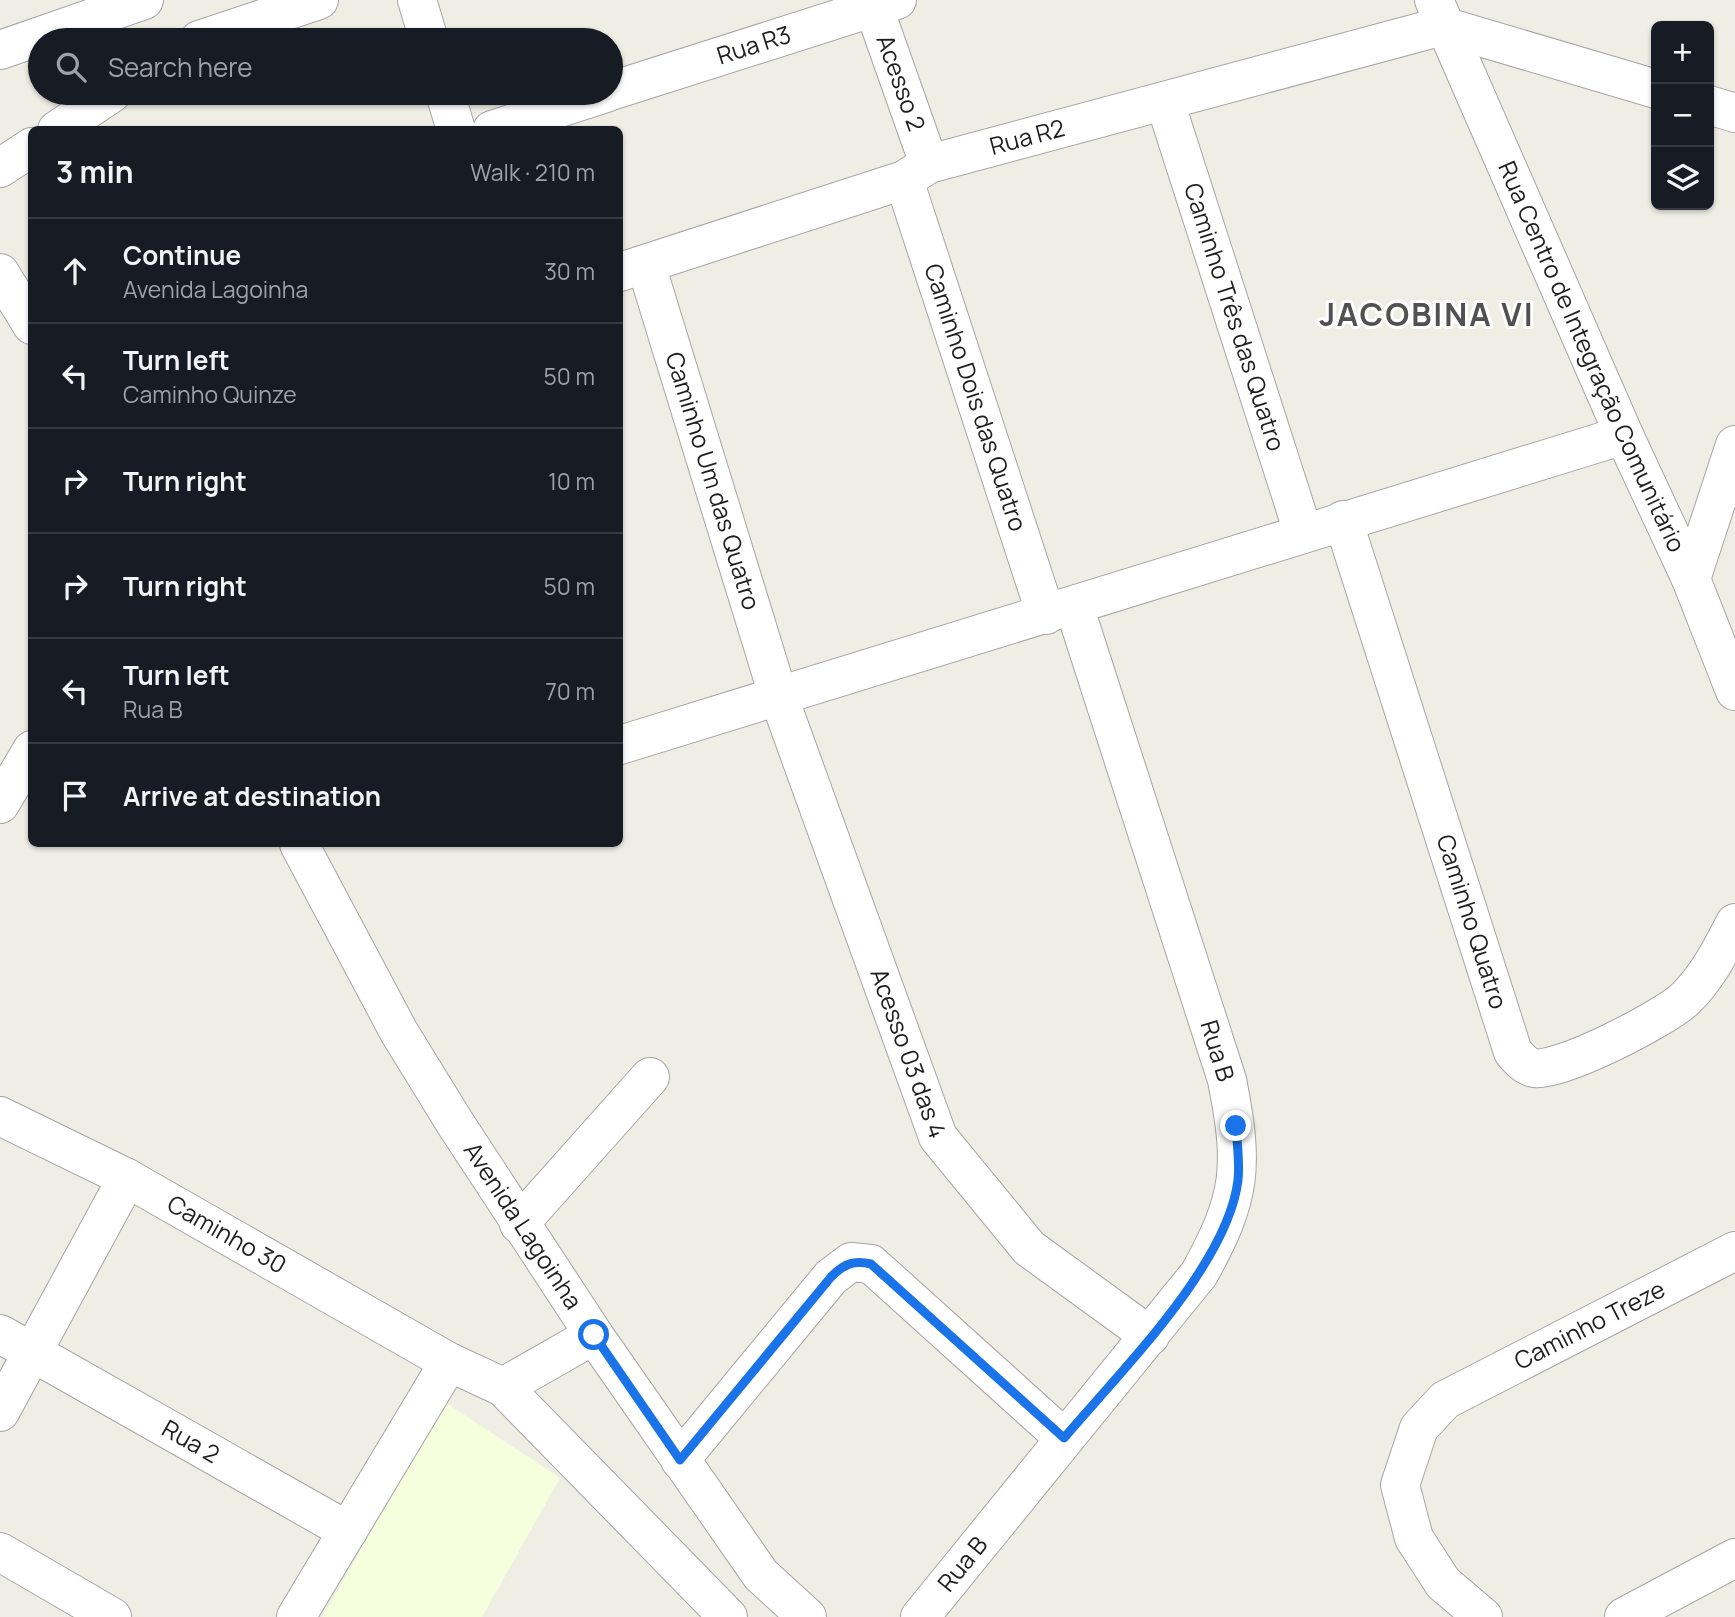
<!DOCTYPE html>
<meta charset="utf-8">
<style>
:root{--surface:#171b24;--page:#20242c;--text:#f1f3f6;--muted:#9ea1a6;--line:#363941}
body{margin:0;font-family:Manrope,sans-serif;background:var(--page);color:var(--text)}
.controls{position:absolute;right:21px;top:21px;display:grid;overflow:hidden;border-radius:10px;box-shadow:0 2px 5px #0004}
.controls button{width:63px;height:63px;display:grid;place-items:center;padding:0;border:0;border-bottom:2px solid var(--line);background:var(--surface);color:var(--text);font:35px sans-serif}
.stop{position:absolute;width:21px;height:21px;margin:-16px;border:5px solid #1a73e8;border-radius:50%;background:#fff}
.stop.end{background:#1a73e8;border-color:#fff;box-shadow:0 2px 7px #0008}
.list{margin:0;padding:0;list-style:none}
h2{display:flex;justify-content:space-between;align-items:center;height:91px;margin:0;padding:0 28px;font-size:30px}
h2 small{font-size:23px;font-weight:400;color:var(--muted)}
.list li{display:grid;grid-template-columns:46px 1fr auto;gap:21px;align-items:center;box-sizing:border-box;height:105px;padding:0 28px;border-top:2px solid var(--line)}
.list b{display:block;font-size:26px;white-space:nowrap}
.list p{margin:0;font-size:23px;white-space:nowrap;color:var(--muted)}
.list em{font-size:23px;font-style:normal;color:var(--muted)}
.icon{flex:none;width:38px;height:38px;fill:none;stroke:currentColor;stroke-width:2;stroke-linecap:round;stroke-linejoin:round}
.map{position:relative;flex:none;width:1735px;height:1617px;overflow:hidden}
.search{position:absolute;background:var(--surface);box-shadow:0 2px 5px #0004;left:28px;top:28px;width:595px;height:77px;display:flex;align-items:center;gap:18px;box-sizing:border-box;padding:0 24px;border-radius:38px;color:var(--muted);font-size:26px}
.panel{position:absolute;background:var(--surface);box-shadow:0 2px 5px #0004;left:28px;top:126px;width:595px;height:721px;border-radius:10px}
.map>svg:first-child{display:block}
</style>
<div class="map">
<svg width="1735" height="1617" viewBox="0 0 1735 1617">
<rect width="100%" height="100%" fill="#efeee4"/>
<path fill="#f6ffdd" d="M 446,1403 L 560,1478 L 482,1617 L 322,1617 Z"/>
<g fill="none" stroke-linecap="round" stroke-linejoin="round">
<defs>
<g id="minor">
<path d="M 417,0 L 429,40"/>
<path id="s1" d="M 871,0 L 929,164"/>
<path id="s2" d="M 1434,0 L 1624,435 L 1691,579 L 1735,691"/>
<path d="M 1443,26 L 1656,89"/>
<path d="M 199,40 L 319,0"/>
<path d="M 0,50 L 144,0"/>
<path id="s3" d="M 611,91 L 897,0"/>
<path d="M 445,93 L 456,130"/>
<path id="s4" d="M 1165,102 L 1303,532"/>
<path d="M 1709,105 L 1735,113"/>
<path d="M 57,130 L 112,93"/>
<path d="M 492,130 L 606,93"/>
<path d="M 0,168 L 32,147"/>
<path id="s5" d="M 904,180 L 1046,615"/>
<path id="s6" d="M 646,265 L 778,695 L 938,1137 L 1029,1248 L 1150,1336"/>
<path id="s7" d="M 620,272 L 904,180 L 929,164 L 1443,26"/>
<path d="M 0,273 L 32,325"/>
<path id="s8" d="M 1343,520 L 1513,1052 C 1519,1059 1525,1066 1534,1068 C 1559,1073 1665,1018 1685,999 C 1707,978 1721,950 1735,923"/>
<path d="M 1691,579 L 1735,445"/>
<path d="M 620,745 L 1624,435"/>
<path d="M 0,804 L 32,750"/>
<path id="s9" d="M 299,844 L 399,1032 L 455,1123 L 594,1335 L 761,1575 L 807,1617"/>
<path id="s10" d="M 0,1116 L 127,1178 L 449,1362 L 503,1387 L 728,1617"/>
<path d="M 519,1224 L 650,1077"/>
<path id="s11" d="M 0,1334 L 348,1531"/>
<path d="M 503,1387 L 594,1335"/>
<path d="M 0,1412 L 127,1178"/>
<path d="M 680,1460 L 831,1277 L 851,1262 L 871,1264 L 1064,1438"/>
<path d="M 0,1552 L 112,1617"/>
<path d="M 296,1617 L 449,1362"/>
<path id="s12" d="M 920,1617 L 1199,1274 C 1242,1197 1244,1166 1227,1080 L 1074,606"/>
<path id="s13" d="M 1483,1617 L 1443,1583 L 1414,1538 L 1400,1485 L 1419,1428 L 1445,1400 L 1735,1251"/>
<path d="M 1624,1617 L 1735,1558"/>
</g>
</defs>
<use href="#minor" stroke="#a5a5a5" stroke-width="40"/>
<use href="#minor" stroke="#fff" stroke-width="38"/>
</g>
<g fill="none" stroke-linecap="round" stroke-linejoin="round">
<path stroke="#1a73e8" stroke-width="9" d="M 594,1335 L 680,1460 L 831,1277 C 844,1264 853,1260 871,1264 L 1064,1438 C 1119,1373 1228,1265 1238,1180 C 1240,1163 1237,1144 1236,1126"/>
</g>
<g text-anchor="middle" stroke-width="6" stroke-linejoin="round" paint-order="stroke">
<g font-size="24" fill="#1e1e1e" stroke="#fff">
<text dy="8" stroke="none"><textPath href="#s3" startOffset="150">Rua R3</textPath></text>
<text dy="8" stroke="none"><textPath href="#s1" startOffset="88">Acesso 2</textPath></text>
<text dy="8" stroke="none"><textPath href="#s7" startOffset="430">Rua R2</textPath></text>
<text dy="8" stroke="none"><textPath href="#s4" startOffset="226">Caminho Três das Quatro</textPath></text>
<text dy="8" stroke="none"><textPath href="#s2" startOffset="390">Rua Centro de Integração Comunitário</textPath></text>
<text dy="8" stroke="none"><textPath href="#s5" startOffset="229">Caminho Dois das Quatro</textPath></text>
<text dy="8" stroke="none"><textPath href="#s6" startOffset="226">Caminho Um das Quatro</textPath></text>
<text dy="8" stroke="none"><textPath href="#s8" startOffset="422">Caminho Quatro</textPath></text>
<text transform="translate(1217 1051) rotate(73)" y="8">Rua B</text>
<text dy="8" stroke="none"><textPath href="#s6" startOffset="831">Acesso 03 das 4</textPath></text>
<text dy="8" stroke="none"><textPath href="#s9" startOffset="443">Avenida Lagoinha</textPath></text>
<text dy="8" stroke="none"><textPath href="#s10" startOffset="256">Caminho 30</textPath></text>
<text dy="8" stroke="none"><textPath href="#s13" startOffset="422">Caminho Treze</textPath></text>
<text dy="8" stroke="none"><textPath href="#s11" startOffset="219">Rua 2</textPath></text>
<text dy="8" stroke="none"><textPath href="#s12" startOffset="68">Rua B</textPath></text>
</g>
<g font-size="32" font-weight="bold" letter-spacing="2" fill="#515151" stroke="#fff">
<text x="1427" y="326">JACOBINA VI</text>
</g>
</g>
</svg>
<div class="controls">
<button>+</button>
<button>−</button>
<button><svg class="icon" aria-label="layers" viewBox="0 0 24 24"><path d="M12 4l9 5-9 5-9-5zM3 14l9 5 9-5"/></svg></button>
</div>
<div class="stop" style="left:594px;top:1335px"></div>
<div class="stop end" style="left:1236px;top:1126px"></div>
<div class="search"><svg class="icon" aria-label="search" viewBox="0 0 24 24"><circle cx="10" cy="10" r="6"/><path d="M15 15l6 6"/></svg>Search here</div>
<section class="panel">
<h2>3 min<small>Walk · 210 m</small></h2>
<ul class="list">
<li><svg class="icon" aria-label="ahead" viewBox="0 0 24 24"><path d="M12 20V5M6 11l6-6 6 6"/></svg><div><b>Continue</b><p>Avenida Lagoinha</p></div><em>30 m</em></li>
<li><svg class="icon" aria-label="left" viewBox="0 0 24 24"><path d="M17 20v-9H6M10 6l-5 5 5 5"/></svg><div><b>Turn left</b><p>Caminho Quinze</p></div><em>50 m</em></li>
<li><svg class="icon" aria-label="right" viewBox="0 0 24 24"><path d="M7 20v-9h11M14 6l5 5-5 5"/></svg><div><b>Turn right</b></div><em>10 m</em></li>
<li><svg class="icon" aria-label="right" viewBox="0 0 24 24"><path d="M7 20v-9h11M14 6l5 5-5 5"/></svg><div><b>Turn right</b></div><em>50 m</em></li>
<li><svg class="icon" aria-label="left" viewBox="0 0 24 24"><path d="M17 20v-9H6M10 6l-5 5 5 5"/></svg><div><b>Turn left</b><p>Rua B</p></div><em>70 m</em></li>
<li><svg class="icon" aria-label="arrive" viewBox="0 0 24 24"><path d="M6 21V4h12l-3 4 3 4H6"/></svg><div><b>Arrive at destination</b></div></li>
</ul>
</section>
</div>
